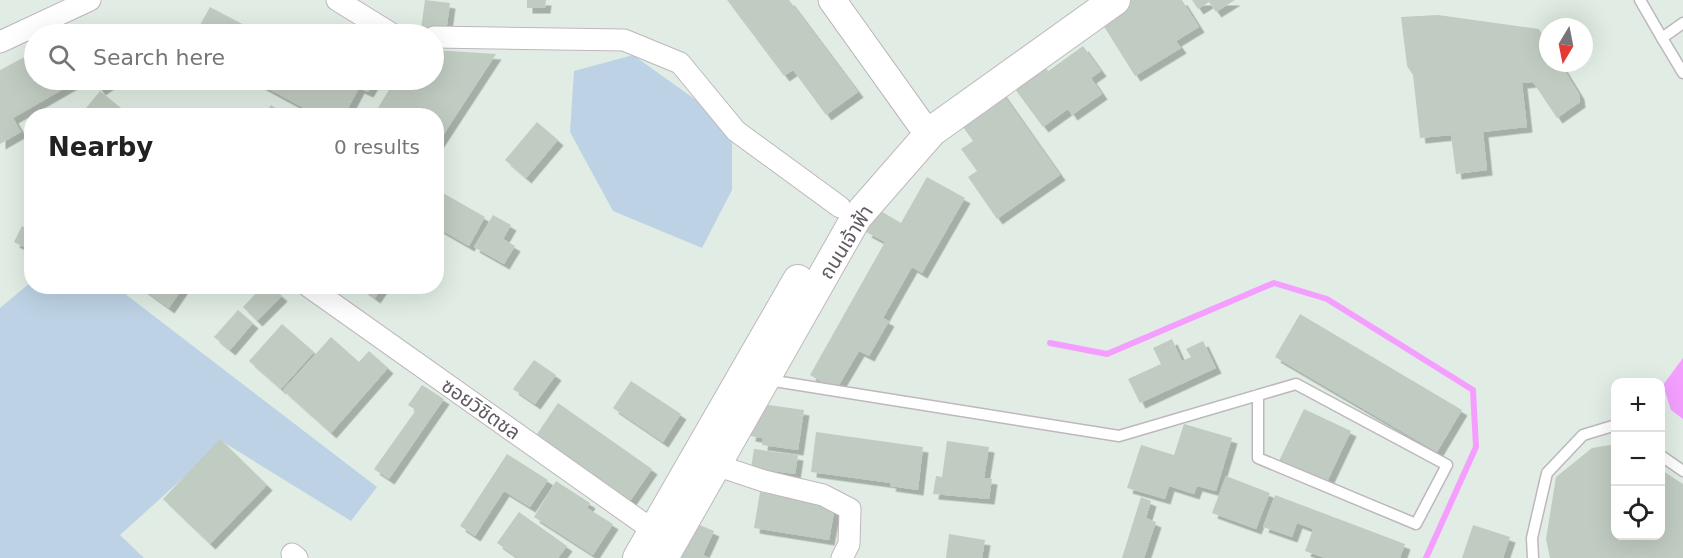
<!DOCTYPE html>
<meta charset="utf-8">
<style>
:root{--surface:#fff;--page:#f6f6f6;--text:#222;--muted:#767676;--line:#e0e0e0}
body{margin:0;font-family:"DejaVu Sans","Noto Sans Thai",sans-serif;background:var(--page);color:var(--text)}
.controls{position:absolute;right:18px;bottom:18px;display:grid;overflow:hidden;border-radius:12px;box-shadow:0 6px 24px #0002}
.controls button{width:54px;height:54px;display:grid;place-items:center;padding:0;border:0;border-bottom:2px solid var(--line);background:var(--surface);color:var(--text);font:30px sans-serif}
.compass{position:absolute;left:1539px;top:18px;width:54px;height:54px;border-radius:50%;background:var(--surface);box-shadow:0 6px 24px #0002;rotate:190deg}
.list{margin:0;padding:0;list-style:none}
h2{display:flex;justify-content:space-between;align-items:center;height:78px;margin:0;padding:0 24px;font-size:26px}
h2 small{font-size:20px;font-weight:400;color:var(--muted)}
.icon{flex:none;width:33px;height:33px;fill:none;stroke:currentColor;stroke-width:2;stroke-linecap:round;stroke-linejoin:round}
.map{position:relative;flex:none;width:1683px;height:558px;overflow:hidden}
.search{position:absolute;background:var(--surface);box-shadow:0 6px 24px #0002;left:24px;top:24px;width:420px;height:66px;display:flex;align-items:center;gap:15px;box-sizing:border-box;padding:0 21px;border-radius:33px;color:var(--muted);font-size:22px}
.panel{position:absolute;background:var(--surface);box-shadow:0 6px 24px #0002;left:24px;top:108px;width:420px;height:186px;border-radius:24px}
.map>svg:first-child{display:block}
</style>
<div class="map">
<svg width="1683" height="558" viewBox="0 0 1683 558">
<defs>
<filter id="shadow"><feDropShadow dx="5.5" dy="5.5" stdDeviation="0" flood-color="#0004"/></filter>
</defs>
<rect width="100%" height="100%" fill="#e1ede4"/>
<g fill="#bdd3e5">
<path d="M 633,55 L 703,105 L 732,143 L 732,190 L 702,248 L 613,211 L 570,132 L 574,71 Z"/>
<path d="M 31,282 L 32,286 L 116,287 L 377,487 L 351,521 L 223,442 L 120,535 L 144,558 L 0,558 L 0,308 Z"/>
</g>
<path fill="#f49fff" d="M 1683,358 L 1683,419 L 1671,410 L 1663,385 Z"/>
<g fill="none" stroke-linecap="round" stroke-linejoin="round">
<path stroke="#f49fff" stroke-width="6" d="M 1050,343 L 1107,354 L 1274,283 L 1327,299 L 1473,390 L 1476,447 L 1426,558"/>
</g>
<g fill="#c0cbc1" filter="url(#shadow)">
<path d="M 425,0 L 450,3 L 446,32 L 421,29 Z"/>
<path d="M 527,0 L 546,0 L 545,8 L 527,8 Z"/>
<path d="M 727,0 L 789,0 L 858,92 L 826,115 L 793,70 L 784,76 Z"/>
<path d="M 1132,0 L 1182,0 L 1199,27 L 1176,41 L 1181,48 L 1135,76 L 1100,20 Z"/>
<path d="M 1192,0 L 1235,0 L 1216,12 L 1209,2 L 1198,9 Z"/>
<path d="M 210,7 L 261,34 L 195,34 Z"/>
<path d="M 1438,15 L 1539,29 L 1548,44 L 1548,63 L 1560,63 L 1579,94 L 1580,102 L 1557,118 L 1533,82 L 1522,83 L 1527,127 L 1483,132 L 1487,170 L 1456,174 L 1451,135 L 1420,138 L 1413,75 L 1407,66 L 1401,17 Z"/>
<path d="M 99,27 L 104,34 L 87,34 Z"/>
<path d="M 1083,46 L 1101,71 L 1091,78 L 1102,94 L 1072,115 L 1068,109 L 1043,127 L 1009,81 L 1038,60 L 1047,72 Z"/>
<path d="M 434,50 L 496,54 L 436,146 L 436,116 L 373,116 L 395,80 L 434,80 Z"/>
<path d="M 34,52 L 34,80 L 79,80 L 13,118 L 21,132 L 0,144 L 0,70 Z"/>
<path d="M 93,80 L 115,80 L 100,90 Z"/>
<path d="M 252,80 L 375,80 L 368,92 L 359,88 L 344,116 L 312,116 L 313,113 Z"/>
<path d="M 1000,90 L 1060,175 L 997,219 L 968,177 L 977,171 L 961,149 L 973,141 L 958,120 Z"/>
<path d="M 100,91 L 131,116 L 86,116 L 82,113 Z"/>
<path d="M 271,105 L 286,116 L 264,116 Z"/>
<path d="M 537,122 L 558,140 L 526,178 L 505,160 Z"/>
<path d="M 927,177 L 965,198 L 922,273 L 912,267 L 883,318 L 889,321 L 869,356 L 859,351 L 836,390 L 810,375 L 885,242 L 866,232 L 879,210 L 901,223 Z"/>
<path d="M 436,189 L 485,217 L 469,246 L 436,227 Z"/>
<path d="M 493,215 L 511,225 L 503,239 L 515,246 L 504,264 L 474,247 Z"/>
<path d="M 22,226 L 32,231 L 32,251 L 14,242 Z"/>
<path d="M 139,286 L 184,286 L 169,308 Z"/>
<path d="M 263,286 L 271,286 L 282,296 L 257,321 L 243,307 Z"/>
<path d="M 359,286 L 383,286 L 375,298 Z"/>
<path d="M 238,310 L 253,323 L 230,350 L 214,337 Z"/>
<path d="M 1300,314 L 1462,410 L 1437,452 L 1275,357 Z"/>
<path d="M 282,324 L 314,352 L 281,389 L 249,361 Z"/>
<path d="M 331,337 L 359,362 L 369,351 L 388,368 L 331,433 L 283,390 Z"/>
<path d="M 1172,339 L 1182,361 L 1191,357 L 1186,349 L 1203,341 L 1216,368 L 1140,403 L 1128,379 L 1161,364 L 1153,348 Z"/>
<path d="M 534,360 L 556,375 L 535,404 L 513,389 Z"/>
<path d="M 631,381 L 681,414 L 663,442 L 613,408 Z"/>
<path d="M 422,385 L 444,399 L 389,479 L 374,469 L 416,410 L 408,405 Z"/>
<path d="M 558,403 L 652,469 L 626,507 L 533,440 Z"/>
<path d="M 755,403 L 804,410 L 798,450 L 762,445 L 763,438 L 750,436 Z"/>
<path d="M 1304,409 L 1351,431 L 1325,486 L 1278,463 Z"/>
<path d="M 1184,424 L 1232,438 L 1216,491 L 1197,486 L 1194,494 L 1169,486 L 1165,499 L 1127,488 L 1141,445 L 1174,455 Z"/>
<path d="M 816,432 L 923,447 L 918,490 L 890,486 L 891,483 L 811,472 Z"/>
<path d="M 220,439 L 267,485 L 210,544 L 163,499 Z"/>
<path d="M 947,441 L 989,447 L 984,478 L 992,479 L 989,499 L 933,494 L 936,476 L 942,477 Z"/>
<path d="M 1616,444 L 1616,536 L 1660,536 L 1660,469 L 1683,484 L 1683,558 L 1550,558 L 1546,539 L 1556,477 L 1592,448 Z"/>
<path d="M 754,449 L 798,455 L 795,474 L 751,468 Z"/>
<path d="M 507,454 L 548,480 L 530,507 L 504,491 L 475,536 L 460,526 Z"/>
<path d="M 1226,476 L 1270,493 L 1256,529 L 1212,513 Z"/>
<path d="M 556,481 L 590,503 L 587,508 L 613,524 L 593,555 L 534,517 Z"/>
<path d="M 760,492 L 815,501 L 815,504 L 835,507 L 829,540 L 754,528 Z"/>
<path d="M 1275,495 L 1405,544 L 1400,558 L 1325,558 L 1305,551 L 1313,529 L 1297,523 L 1292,537 L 1263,527 Z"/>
<path d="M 1141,497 L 1151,501 L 1146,518 L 1156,522 L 1144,558 L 1122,558 Z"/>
<path d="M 519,512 L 567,546 L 558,558 L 518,558 L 497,543 Z"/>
<path d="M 688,520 L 714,531 L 703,555 L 709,558 L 671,558 Z"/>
<path d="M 1473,525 L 1510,537 L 1503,558 L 1462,558 Z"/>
<path d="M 949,534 L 985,540 L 982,558 L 946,558 Z"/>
</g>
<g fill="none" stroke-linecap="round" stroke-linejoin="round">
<defs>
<g id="service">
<path d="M 1640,0 L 1662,38 L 1683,23"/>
<path d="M 1662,38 L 1683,73"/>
<path d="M 768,380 L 1119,436 L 1296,384 L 1447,465 L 1416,524 L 1258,458 L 1258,395"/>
<path d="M 1660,455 L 1683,471"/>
<path d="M 1533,558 L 1532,538 L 1547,473 L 1583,435 L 1616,425"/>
</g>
<g id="minor">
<path d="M 337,0 L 392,34"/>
<path d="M 434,37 L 624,40 L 680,63 L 736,131 L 840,207"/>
<path d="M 0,42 L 90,0"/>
<path d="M 308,286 L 654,531"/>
<path d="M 716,465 L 764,481 L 823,495 L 850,509 L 849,544 L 842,558"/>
<path d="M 292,554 L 297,558"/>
</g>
<path id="tertiary" d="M 832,0 L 920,123"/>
<g id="secondary">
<path d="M 638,558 L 798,280"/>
<path d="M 663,558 L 856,218 L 932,131 L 1115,0"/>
</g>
</defs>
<use href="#service" stroke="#beb7bd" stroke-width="13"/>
<use href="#minor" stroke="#beb7bd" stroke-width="23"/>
<use href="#tertiary" stroke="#beb7bd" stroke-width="29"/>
<use href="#secondary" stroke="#c0b7bf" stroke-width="32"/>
<use href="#service" stroke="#fff" stroke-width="10"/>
<use href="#minor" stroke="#fff" stroke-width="21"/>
<use href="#tertiary" stroke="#fff" stroke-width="27"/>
<use href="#secondary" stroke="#fff" stroke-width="30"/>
</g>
<g text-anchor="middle" stroke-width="4.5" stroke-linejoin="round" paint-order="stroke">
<g font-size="20" fill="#625a62" stroke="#fff">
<text transform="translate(846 242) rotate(-58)" y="7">ถนนเจ้าฟ้า</text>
<text transform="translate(481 409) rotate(35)" y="7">ซอยวิชิตชล</text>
</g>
</g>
</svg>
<div class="controls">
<button>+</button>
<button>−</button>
<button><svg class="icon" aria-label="locate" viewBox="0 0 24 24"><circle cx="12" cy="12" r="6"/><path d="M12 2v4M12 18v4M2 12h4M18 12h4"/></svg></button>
</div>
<svg class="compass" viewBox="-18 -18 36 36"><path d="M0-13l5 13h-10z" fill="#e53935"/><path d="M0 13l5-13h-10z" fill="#767676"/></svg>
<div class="search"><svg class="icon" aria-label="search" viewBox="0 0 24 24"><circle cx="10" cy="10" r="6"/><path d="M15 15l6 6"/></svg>Search here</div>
<section class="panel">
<h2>Nearby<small>0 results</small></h2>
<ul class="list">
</ul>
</section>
</div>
